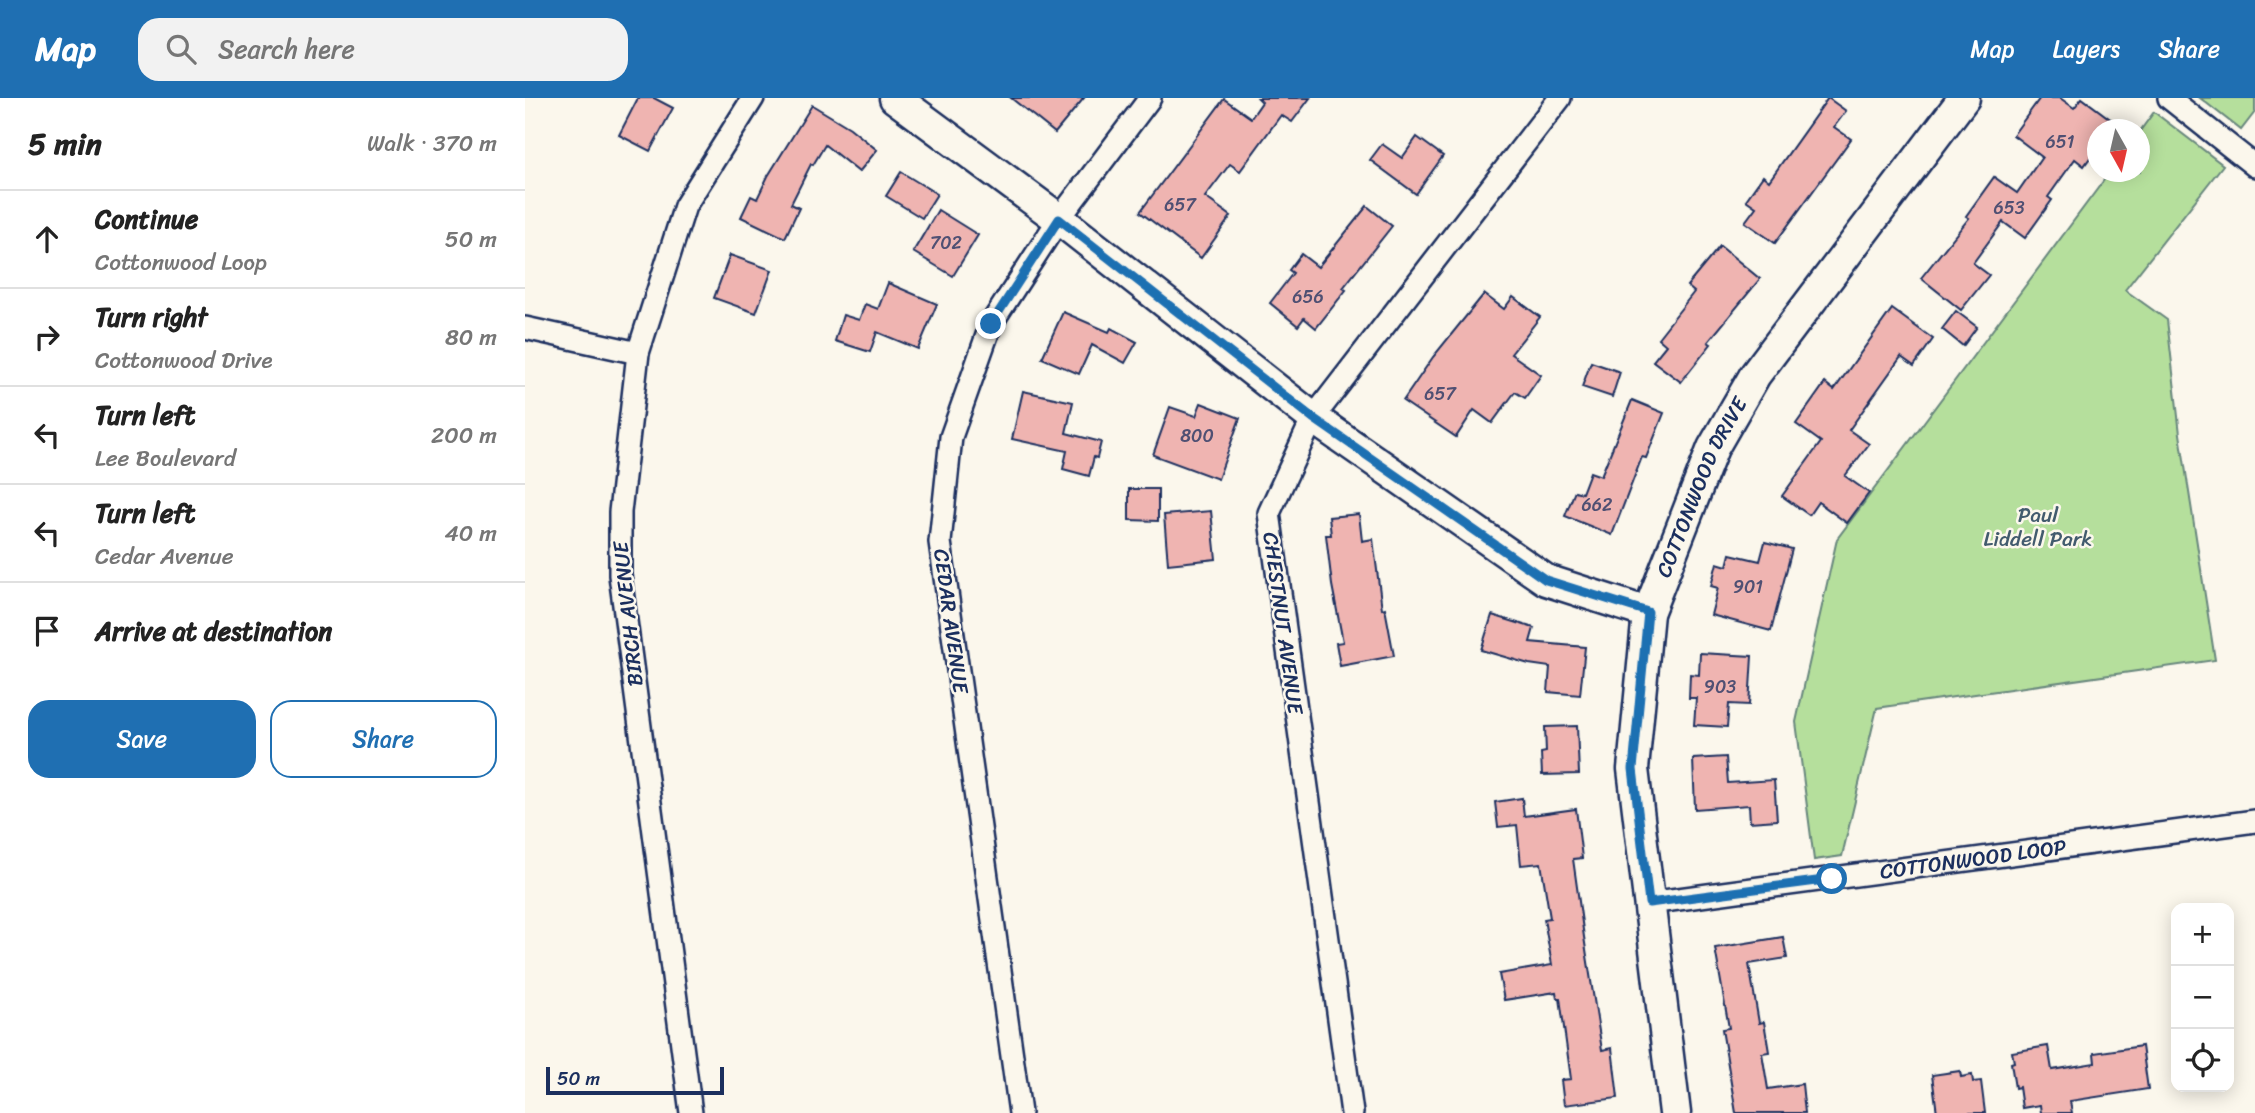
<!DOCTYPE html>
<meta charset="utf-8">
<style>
:root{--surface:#fff;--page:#f2f2f2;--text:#222;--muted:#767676;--line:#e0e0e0;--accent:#1f6fb2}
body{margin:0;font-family:Sriracha,sans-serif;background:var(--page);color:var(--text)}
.controls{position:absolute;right:21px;bottom:21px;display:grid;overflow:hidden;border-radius:14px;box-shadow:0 4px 18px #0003}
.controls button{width:63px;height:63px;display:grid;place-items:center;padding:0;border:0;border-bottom:2px solid var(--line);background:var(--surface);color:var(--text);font:35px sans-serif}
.compass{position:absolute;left:1562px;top:21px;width:63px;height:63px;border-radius:50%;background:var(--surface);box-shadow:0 4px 18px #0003;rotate:172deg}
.scale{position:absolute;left:21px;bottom:18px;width:178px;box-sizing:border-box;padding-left:7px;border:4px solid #1b2f5e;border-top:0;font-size:19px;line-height:24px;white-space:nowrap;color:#1b2f5e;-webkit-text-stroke:5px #fbf7ec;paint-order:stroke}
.stop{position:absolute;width:21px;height:21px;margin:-16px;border:5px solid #1f6fb2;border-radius:50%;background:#fff}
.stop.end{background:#1f6fb2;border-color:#fff;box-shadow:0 2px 7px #0008}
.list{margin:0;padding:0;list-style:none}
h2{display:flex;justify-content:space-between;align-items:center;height:91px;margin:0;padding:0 28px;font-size:30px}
h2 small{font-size:23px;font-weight:400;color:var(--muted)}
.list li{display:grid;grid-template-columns:46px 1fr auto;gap:21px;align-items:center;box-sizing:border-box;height:98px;padding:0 28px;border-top:2px solid var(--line)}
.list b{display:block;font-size:26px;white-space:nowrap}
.list p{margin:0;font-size:23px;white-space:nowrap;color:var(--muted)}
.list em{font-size:23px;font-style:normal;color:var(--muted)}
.actions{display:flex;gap:14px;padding:21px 28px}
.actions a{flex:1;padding:16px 0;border:2px solid var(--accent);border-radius:21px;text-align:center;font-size:24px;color:var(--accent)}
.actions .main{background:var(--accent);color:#fff}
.icon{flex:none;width:38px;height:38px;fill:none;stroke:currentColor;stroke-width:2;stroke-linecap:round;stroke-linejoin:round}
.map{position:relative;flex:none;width:1730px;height:1015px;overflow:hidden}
header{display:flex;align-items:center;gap:42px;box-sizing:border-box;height:98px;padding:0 35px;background:var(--accent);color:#fff}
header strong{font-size:33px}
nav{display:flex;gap:38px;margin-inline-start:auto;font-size:24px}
.search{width:490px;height:63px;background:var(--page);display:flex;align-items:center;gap:18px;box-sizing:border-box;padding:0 24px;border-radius:21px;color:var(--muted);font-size:26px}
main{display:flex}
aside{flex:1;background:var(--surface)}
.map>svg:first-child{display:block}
</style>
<header>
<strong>Map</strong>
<div class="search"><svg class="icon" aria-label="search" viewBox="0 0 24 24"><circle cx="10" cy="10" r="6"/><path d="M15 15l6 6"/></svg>Search here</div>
<nav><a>Map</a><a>Layers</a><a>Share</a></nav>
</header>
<main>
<aside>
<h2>5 min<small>Walk · 370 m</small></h2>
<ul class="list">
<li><svg class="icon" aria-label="ahead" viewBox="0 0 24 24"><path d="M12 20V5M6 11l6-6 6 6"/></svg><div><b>Continue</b><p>Cottonwood Loop</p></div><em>50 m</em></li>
<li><svg class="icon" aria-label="right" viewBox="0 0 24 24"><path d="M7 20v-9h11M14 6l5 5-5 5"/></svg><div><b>Turn right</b><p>Cottonwood Drive</p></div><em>80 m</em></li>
<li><svg class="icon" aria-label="left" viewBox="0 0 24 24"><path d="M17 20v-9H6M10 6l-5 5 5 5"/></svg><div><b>Turn left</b><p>Lee Boulevard</p></div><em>200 m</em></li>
<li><svg class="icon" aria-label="left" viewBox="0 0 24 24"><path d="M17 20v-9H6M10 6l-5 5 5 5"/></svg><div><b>Turn left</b><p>Cedar Avenue</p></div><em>40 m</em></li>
<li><svg class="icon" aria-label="arrive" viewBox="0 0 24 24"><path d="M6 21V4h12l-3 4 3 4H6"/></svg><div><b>Arrive at destination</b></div></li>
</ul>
<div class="actions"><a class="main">Save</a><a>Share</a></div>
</aside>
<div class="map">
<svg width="1730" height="1015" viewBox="0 0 1730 1015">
<rect width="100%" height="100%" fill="#fbf7ec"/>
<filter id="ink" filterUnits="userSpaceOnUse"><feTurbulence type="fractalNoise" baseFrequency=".0143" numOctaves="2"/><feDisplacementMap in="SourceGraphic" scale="14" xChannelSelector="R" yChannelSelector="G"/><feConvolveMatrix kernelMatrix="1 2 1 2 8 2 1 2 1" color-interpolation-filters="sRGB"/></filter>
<g filter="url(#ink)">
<g fill="#b5df9c" stroke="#68877d" stroke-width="2">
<path d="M 1675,0 L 1730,0 L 1730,14 L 1716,32 Z"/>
<path d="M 1629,14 L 1698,67 L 1600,192 L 1642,222 L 1655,336 L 1690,562 L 1352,610 L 1317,758 L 1289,762 L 1271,624 L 1312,441 L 1585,74 L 1615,74 L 1615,33 Z"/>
</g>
<g fill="#efb4b1" stroke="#1b2f5e" stroke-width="2">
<path d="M 113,0 L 129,0 L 148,10 L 125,53 L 94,37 Z"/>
<path d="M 486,0 L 559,0 L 530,35 Z"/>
<path d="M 733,0 L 785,0 L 767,24 L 756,17 L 715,73 L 705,66 L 680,99 L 706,118 L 676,160 L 615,114 L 699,1 L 726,20 L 737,4 Z"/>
<path d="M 1303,0 L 1321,13 L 1309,29 L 1326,41 L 1250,145 L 1220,124 L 1231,109 L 1221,102 L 1238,78 L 1244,83 Z"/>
<path d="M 1515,0 L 1535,0 L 1549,10 L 1557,0 L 1600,32 L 1572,32 L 1572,50 L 1559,68 L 1550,61 L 1523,99 L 1527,102 L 1500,140 L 1478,124 L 1448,165 L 1464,177 L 1436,212 L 1396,180 L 1444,120 L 1441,118 L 1469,79 L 1492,95 L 1517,59 L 1488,37 Z"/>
<path d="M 287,7 L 325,30 L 352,52 L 334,74 L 300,47 L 288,67 L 286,66 L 266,106 L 274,110 L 260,140 L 216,119 L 226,98 L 232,101 L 243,78 Z"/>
<path d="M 892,39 L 918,58 L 891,96 L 845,62 L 857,46 L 877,60 Z"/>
<path d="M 376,74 L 412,96 L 397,120 L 361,98 Z"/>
<path d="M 842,108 L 867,128 L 818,190 L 821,192 L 791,230 L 779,220 L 773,228 L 745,205 L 768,175 L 764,172 L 776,156 L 793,169 Z"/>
<path d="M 413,112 L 453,137 L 428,178 L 388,154 Z"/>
<path d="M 1195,148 L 1235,181 L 1183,244 L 1186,246 L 1156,284 L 1128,263 L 1141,247 L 1133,240 L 1169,194 L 1162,188 Z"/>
<path d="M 205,157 L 247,172 L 231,215 L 189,200 Z"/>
<path d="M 363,185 L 412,206 L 393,251 L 352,234 L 345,254 L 310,243 L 318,217 L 334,222 L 340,206 L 353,211 Z"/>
<path d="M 959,196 L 979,211 L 988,199 L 1015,219 L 986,256 L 1016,277 L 1000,300 L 990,294 L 967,325 L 949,312 L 931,339 L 878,303 L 908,259 Z"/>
<path d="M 1367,211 L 1408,241 L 1389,268 L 1376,259 L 1324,332 L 1344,346 L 1320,378 L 1344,395 L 1322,425 L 1293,404 L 1284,417 L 1257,398 L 1296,344 L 1271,326 L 1300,285 L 1309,292 Z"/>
<path d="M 1431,213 L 1452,229 L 1438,248 L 1417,231 Z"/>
<path d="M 538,214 L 584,234 L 586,230 L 612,244 L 600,265 L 567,247 L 554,276 L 517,260 Z"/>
<path d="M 1066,264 L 1095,274 L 1087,299 L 1057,289 Z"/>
<path d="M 498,293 L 548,304 L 541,335 L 576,344 L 572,360 L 569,359 L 564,378 L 538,371 L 542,353 L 487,341 Z"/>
<path d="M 1107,302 L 1139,315 L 1121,360 L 1117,359 L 1087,437 L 1040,418 L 1050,393 L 1057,395 L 1065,374 L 1076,378 Z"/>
<path d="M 676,305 L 715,320 L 693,381 L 628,357 L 645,309 L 671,318 Z"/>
<path d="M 604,391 L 633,391 L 633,423 L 604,422 Z"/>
<path d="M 686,413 L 691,461 L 643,466 L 639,417 Z"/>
<path d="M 834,416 L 837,443 L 848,441 L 857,511 L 860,510 L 869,558 L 815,568 L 811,545 L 818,544 L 807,487 L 801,437 L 806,437 L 804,419 Z"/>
<path d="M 1240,444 L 1267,451 L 1246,533 L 1186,517 L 1193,490 L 1186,488 L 1192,465 L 1202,468 L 1205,456 L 1235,463 Z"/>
<path d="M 967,517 L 1009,530 L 1005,544 L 1060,549 L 1055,597 L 1023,594 L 1025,569 L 1004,566 L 956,552 Z"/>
<path d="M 1175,555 L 1227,558 L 1224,607 L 1204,606 L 1202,629 L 1169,627 L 1171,600 L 1164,600 L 1165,576 L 1174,577 Z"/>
<path d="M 1052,628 L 1054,676 L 1017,677 L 1016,655 L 1021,654 L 1020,629 Z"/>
<path d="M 1201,659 L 1203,685 L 1249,682 L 1252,722 L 1225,724 L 1224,707 L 1170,711 L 1168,661 Z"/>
<path d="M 997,700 L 999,718 L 1051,711 L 1057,760 L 1048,761 L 1059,839 L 1077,952 L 1087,950 L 1093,1000 L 1039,1007 L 1036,982 L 1046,981 L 1035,900 L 1032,900 L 1031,894 L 979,902 L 974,876 L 1027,867 L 1019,821 L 1025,820 L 1016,765 L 996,767 L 992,727 L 973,729 L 970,704 Z"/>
<path d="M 1258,839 L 1262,860 L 1224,866 L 1234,925 L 1239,924 L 1244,954 L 1237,955 L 1243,991 L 1277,986 L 1280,1015 L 1211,1015 L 1197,931 L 1204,930 L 1190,850 Z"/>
<path d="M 1523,948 L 1527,972 L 1570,965 L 1569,955 L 1617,948 L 1623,991 L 1545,1003 L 1547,1015 L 1516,1015 L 1515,1007 L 1497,1010 L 1494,989 L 1490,990 L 1486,965 L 1489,964 L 1487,954 Z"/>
<path d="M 1435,973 L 1436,979 L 1447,977 L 1448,984 L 1456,983 L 1460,1015 L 1412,1015 L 1407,977 Z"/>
</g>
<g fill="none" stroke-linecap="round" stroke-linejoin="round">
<defs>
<g id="street">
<path d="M 1644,0 L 1730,68"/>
<path d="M 0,230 L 113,255"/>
<path id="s1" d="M 1124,805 L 1730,723"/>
<path d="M 166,1015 L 95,477 L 95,414 L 113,255 L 160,108 L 228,0"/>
<path d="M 495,1015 L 415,444 L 426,339 L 466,226 L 534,121 L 625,0"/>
<path d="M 827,1015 L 744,415 L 788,320 L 1035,0"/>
</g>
<g id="secondary">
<path d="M 370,0 L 534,121 L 788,320 L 1021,482 L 1123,515"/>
<path id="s2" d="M 1150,1015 L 1108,671 L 1123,515 L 1188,350 L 1230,277 L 1439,0"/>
</g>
</defs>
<use href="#street" stroke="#1b2f5e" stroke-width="26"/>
<use href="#secondary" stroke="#1b2f5e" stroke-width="35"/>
<use href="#street" stroke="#fbf7ec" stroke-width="21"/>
<use href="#secondary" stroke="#fbf7ec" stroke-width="30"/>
</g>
</g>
<g fill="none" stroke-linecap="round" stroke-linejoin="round" filter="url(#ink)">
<path stroke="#1f6fb2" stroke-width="9" d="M 466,226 L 534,121 L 788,320 L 1021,482 L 1123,514 L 1108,671 L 1124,805 L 1307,781"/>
</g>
<g text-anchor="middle" stroke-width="5" stroke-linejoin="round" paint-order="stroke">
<g font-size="18" fill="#505073">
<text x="1535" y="50">651</text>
<text x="655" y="113">657</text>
<text x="1484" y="116">653</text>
<text x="421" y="151">702</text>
<text x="783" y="205">656</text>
<text x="915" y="302">657</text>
<text x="672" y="344">800</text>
<text x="1072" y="413">662</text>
<text x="1223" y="495">901</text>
<text x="1195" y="595">903</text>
</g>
<g font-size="21" fill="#1b2f5e" stroke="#fbf7ec">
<text dy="7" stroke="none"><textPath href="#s2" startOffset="640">COTTONWOOD DRIVE</textPath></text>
<text transform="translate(103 516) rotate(-96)" y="7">BIRCH AVENUE</text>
<text transform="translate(426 523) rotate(82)" y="7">CEDAR AVENUE</text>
<text transform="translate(758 525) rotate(82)" y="7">CHESTNUT AVENUE</text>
<text dy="7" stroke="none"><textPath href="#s1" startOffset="327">COTTONWOOD LOOP</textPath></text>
</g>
<g font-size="21" fill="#425b6e" stroke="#fbf7ec">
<text x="1513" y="424">Paul<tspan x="1513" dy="24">Liddell Park</tspan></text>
</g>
</g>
</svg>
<div class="controls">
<button>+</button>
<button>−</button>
<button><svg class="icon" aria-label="locate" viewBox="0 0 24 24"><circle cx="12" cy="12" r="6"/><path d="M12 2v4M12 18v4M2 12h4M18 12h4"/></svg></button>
</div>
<svg class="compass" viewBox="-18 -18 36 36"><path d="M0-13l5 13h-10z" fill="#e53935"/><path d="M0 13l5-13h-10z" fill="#767676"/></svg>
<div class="scale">50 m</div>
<div class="stop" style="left:1307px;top:781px"></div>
<div class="stop end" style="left:466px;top:226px"></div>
</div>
</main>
